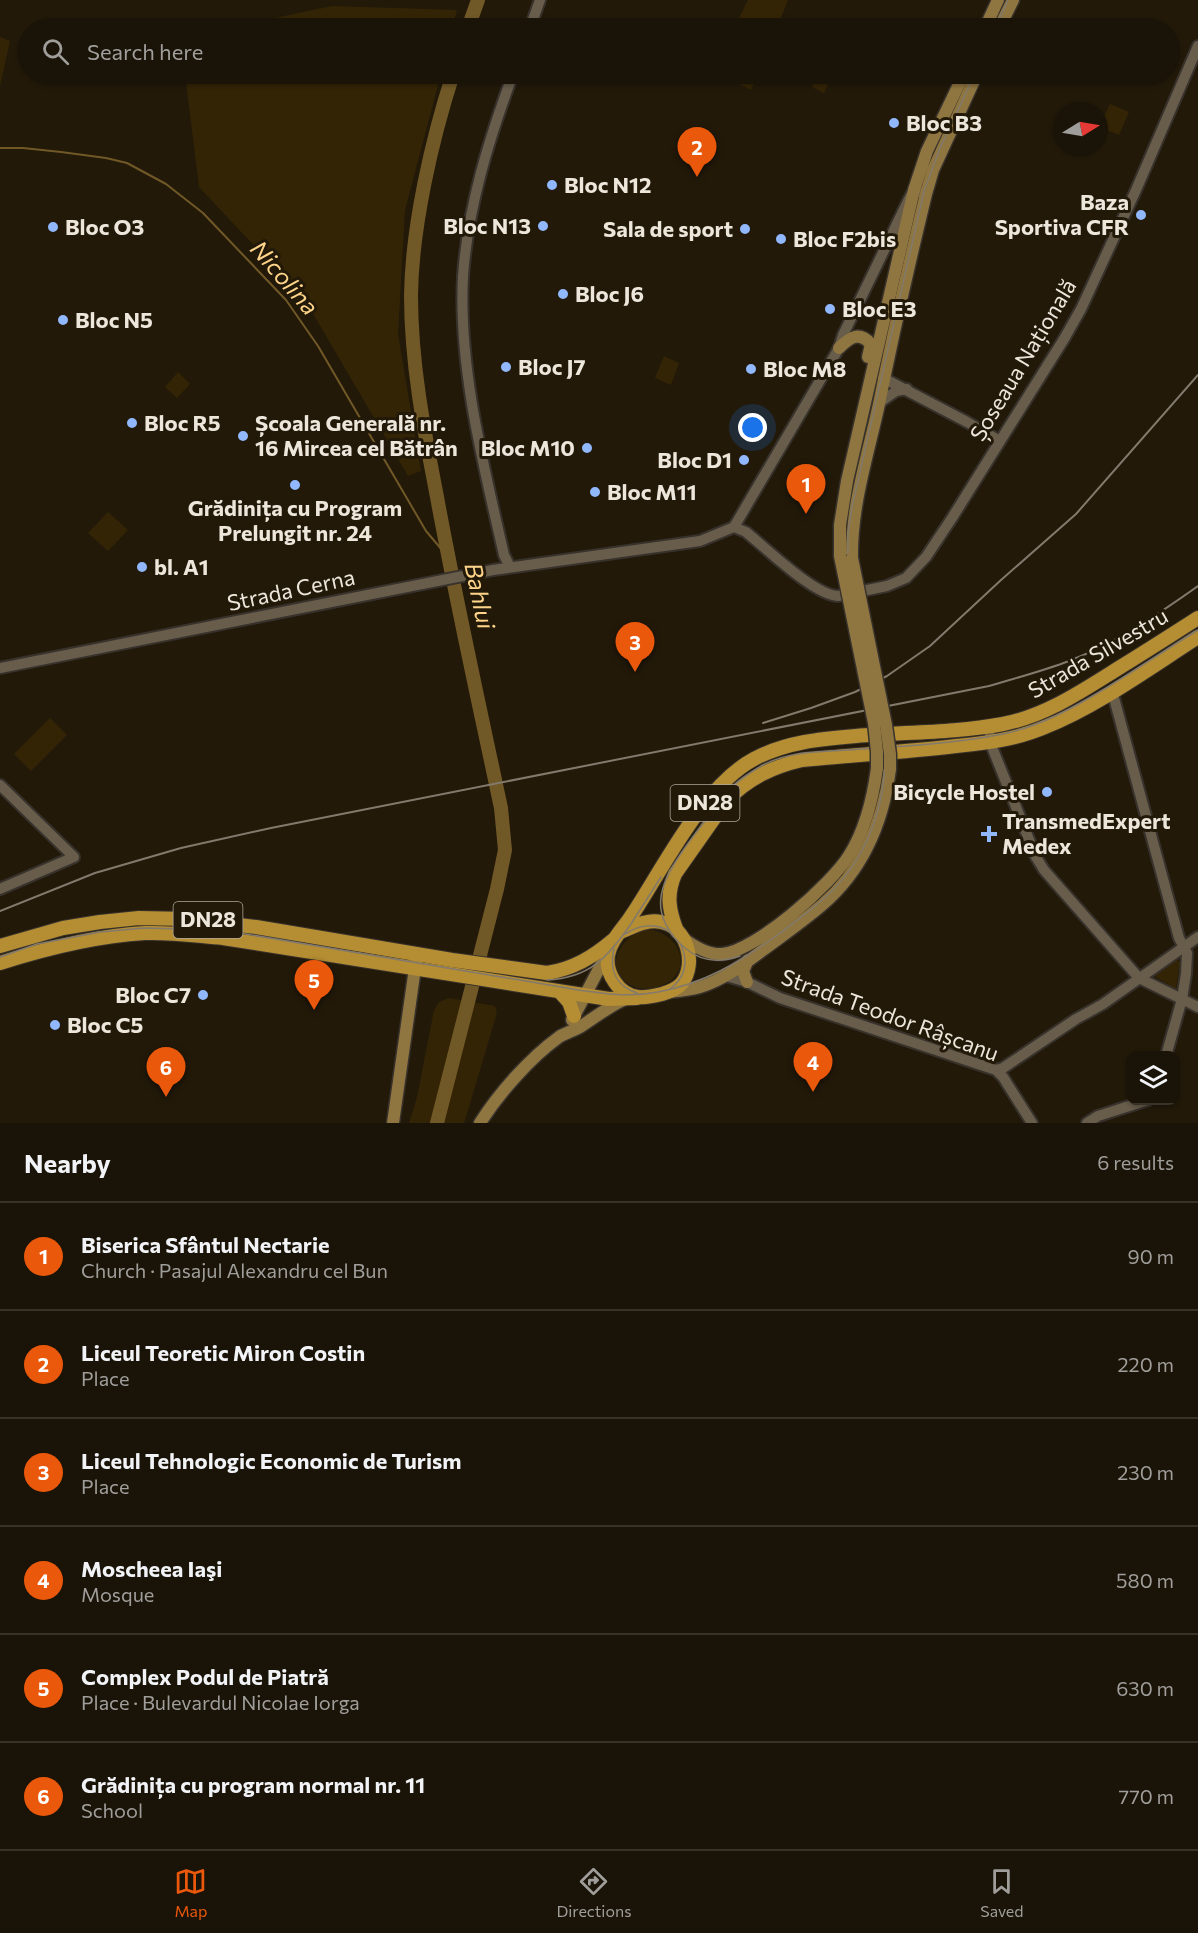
<!DOCTYPE html>
<meta charset="utf-8">
<style>
:root{--surface:#1a1307;--page:#272015;--text:#f1f3f6;--muted:#9f9e9b;--line:#383228;--accent:#ea580c}
body{margin:0;font-family:Commissioner,sans-serif;background:var(--page);color:var(--text)}
.controls{position:absolute;right:18px;bottom:18px;display:grid;overflow:hidden;border-radius:12px;box-shadow:0 2px 4px #0004}
.controls button{width:54px;height:54px;display:grid;place-items:center;padding:0;border:0;border-bottom:2px solid var(--line);background:var(--surface);color:var(--text);font:30px sans-serif}
.compass{position:absolute;left:1054px;top:102px;width:54px;height:54px;border-radius:50%;background:var(--surface);box-shadow:0 2px 4px #0004;rotate:79deg}
.you{position:absolute;left:753px;top:428px;width:21px;height:21px;margin:-15px;border:4px solid #fff;border-radius:50%;background:#1a73e8;box-shadow:0 0 0 9px #1a73e833}
.badge{display:grid;place-items:center;width:39px;height:39px;border-radius:50%;background:var(--accent);color:#fff;font-size:20px;font-weight:700}
.pin{position:absolute;translate:-50% -50px;filter:drop-shadow(0 2px 3px #0008)}
.pin::after{content:'';position:absolute;top:32px;width:21px;height:18px;background:inherit;clip-path:polygon(0 0,100% 0,50% 100%)}
.list{margin:0;padding:0;list-style:none}
h2{display:flex;justify-content:space-between;align-items:center;height:78px;margin:0;padding:0 24px;font-size:26px}
h2 small{font-size:20px;font-weight:400;color:var(--muted)}
.list li{display:grid;grid-template-columns:39px 1fr auto;gap:18px;align-items:center;box-sizing:border-box;height:108px;padding:0 24px;border-top:2px solid var(--line)}
.list b{display:block;font-size:22px;white-space:nowrap}
.list p{margin:0;font-size:20px;white-space:nowrap;color:var(--muted)}
.list em{font-size:20px;font-style:normal;color:var(--muted)}
.icon{flex:none;width:33px;height:33px;fill:none;stroke:currentColor;stroke-width:2;stroke-linecap:round;stroke-linejoin:round}
.map{position:relative;flex:none;width:1198px;height:1123px;overflow:hidden}
.search{position:absolute;background:var(--surface);box-shadow:0 2px 4px #0004;left:18px;right:18px;top:18px;height:66px;display:flex;align-items:center;gap:15px;box-sizing:border-box;padding:0 21px;border-radius:33px;color:var(--muted);font-size:22px}
.sheet{height:726px;background:var(--surface)}
nav{display:flex;justify-content:space-around;align-items:center;box-sizing:border-box;height:84px;border-top:2px solid var(--line);background:var(--surface);font-size:16px;color:var(--muted)}
nav a{display:grid;justify-items:center;gap:3px}
nav .on{color:var(--accent)}
.map>svg:first-child{display:block}
</style>
<div class="map">
<svg width="1198" height="1123" viewBox="0 0 1198 1123">
<rect width="100%" height="100%" fill="#221909"/>
<g fill="#332406">
<path d="M 748,0 L 788,0 L 777,28 L 734,28 Z"/>
<path d="M 332,6 L 457,10 L 452,28 L 227,28 Z"/>
<path d="M 0,37 L 10,41 L 0,86 Z"/>
<path d="M 185,74 L 441,74 L 405,210 L 398,334 L 421,471 L 408,476 L 305,300 L 199,187 Z"/>
<path d="M 717,74 L 758,74 L 751,90 Z"/>
<path d="M 818,74 L 833,74 L 824,93 L 812,87 Z"/>
<path d="M 1110,104 L 1129,112 L 1119,135 L 1099,127 Z"/>
<path d="M 664,356 L 679,363 L 671,385 L 655,378 Z"/>
<path d="M 178,372 L 190,384 L 177,398 L 165,387 Z"/>
<path d="M 108,512 L 128,530 L 108,551 L 88,533 Z"/>
<path d="M 50,718 L 67,735 L 31,771 L 14,754 Z"/>
<path d="M 645,929 C 686,932 696,981 652,988 C 642,990 633,988 626,982 C 603,963 624,936 645,929 Z"/>
<path d="M 1177,960 L 1180,962 L 1176,989 L 1154,976 Z"/>
<path d="M 449,998 L 495,1006 L 497,1013 L 466,1117 L 464,1123 L 409,1123 L 417,1097 L 434,1010 L 439,1002 Z"/>
</g>
<g fill="none" stroke-linecap="round" stroke-linejoin="round">
<path stroke="#715827" stroke-width="2" d="M 0,148 L 23,148 L 61,152 L 106,158 L 127,163 L 166,184 L 203,213 L 286,300 L 318,346 L 426,531 L 448,557"/>
<g stroke="#715827" stroke-width="14">
<path d="M 468,28 L 478,0"/>
<path d="M 437,1123 L 497,889 L 505,850 L 501,808 C 479,704 456,601 437,497 C 424,430 411,364 411,295 C 412,226 432,139 453,74"/>
</g>
<defs>
<g id="tertiary">
<path d="M 530,28 L 540,0"/>
<path d="M 883,378 L 967,422 L 1000,441"/>
<path d="M 879,403 L 896,391 L 907,389"/>
<path d="M 734,527 L 746,532 C 767,549 814,595 838,596 L 887,586 L 906,578 L 926,557 L 952,518 L 1064,339 L 1081,309 L 1136,190 L 1198,46"/>
<path d="M 510,567 L 504,555 C 484,467 458,367 463,276 C 468,206 489,139 513,74"/>
<path d="M 0,668 L 493,570 L 700,541 L 734,527 L 839,348 L 843,335 L 908,201 L 914,190 L 926,194"/>
<path d="M 1111,692 L 1114,698 L 1179,938 L 1187,953 L 1186,974 L 1182,999 L 1166,1056"/>
<path d="M 990,735 L 992,747 L 1036,857 L 1044,870 L 1139,978 L 1198,1007"/>
<path d="M 0,785 L 74,857 L 0,889"/>
<path d="M 726,976 L 747,982 L 780,998 L 996,1070 L 1003,1077 L 1032,1123"/>
<path d="M 996,1070 L 1003,1068 L 1076,1019 L 1103,1004 L 1198,937"/>
<path d="M 1087,1123 L 1098,1116 L 1148,1100"/>
</g>
<g id="secondary">
<path d="M 985,28 L 998,0"/>
<path d="M 999,28 L 1013,0"/>
<path d="M 839,348 C 850,337 859,331 871,344 L 868,357"/>
<path d="M 840,556 L 840,525 L 847,481 L 914,190 L 927,151 L 964,74"/>
<path d="M 852,558 C 851,506 868,455 879,404 C 893,334 909,264 926,194 L 933,170 L 977,74"/>
<path d="M 684,939 C 695,947 708,955 722,954 C 756,951 832,884 850,854 C 866,828 873,798 877,768"/>
<path d="M 747,982 L 743,971 L 748,960"/>
<path d="M 669,992 C 679,991 690,990 700,987 C 729,978 754,956 778,939 C 793,928 808,917 822,905 C 863,870 883,823 890,769"/>
<path d="M 572,1020 L 601,965 L 608,959"/>
<path d="M 393,1123 L 416,961"/>
<path d="M 480,1123 C 499,1093 530,1058 559,1037 C 565,1033 573,1031 580,1027 C 594,1018 608,1007 623,1000"/>
</g>
<g id="primary">
<path d="M 677,931 C 669,911 666,895 675,874 L 727,800 C 749,778 772,767 802,760 C 854,755 905,752 956,746 C 987,743 1017,739 1045,727 C 1096,707 1151,667 1198,637"/>
<path d="M 620,932 C 633,927 646,919 661,922 C 687,927 697,963 682,983 C 677,989 669,992 662,994 C 654,996 646,998 638,997 C 619,995 605,973 608,955 C 611,939 624,928 632,915 C 664,867 703,786 754,759 C 786,742 820,739 856,736 C 904,732 955,733 1003,724 C 1044,716 1079,693 1114,671 C 1142,654 1170,636 1198,618"/>
<path d="M 0,946 L 63,928 L 100,922 L 139,918 L 188,919 L 256,927 L 452,960 L 547,973 C 573,969 593,957 613,940"/>
<path d="M 0,963 C 47,948 95,936 145,933 C 171,932 198,936 223,938 L 609,999 L 637,998"/>
<path d="M 560,992 L 569,1002 L 574,1016"/>
</g>
</defs>
<use href="#tertiary" stroke="#38322c" stroke-width="14"/>
<use href="#secondary" stroke="#38322c" stroke-width="15"/>
<use href="#primary" stroke="#38322c" stroke-width="16"/>
<use href="#tertiary" stroke="#685d4b" stroke-width="10"/>
<use href="#secondary" stroke="#8f753f" stroke-width="12"/>
<use href="#primary" stroke="#b58d32" stroke-width="14"/>
<g stroke="#827a6d" stroke-width="1.5">
<path d="M 995,28 L 1008,0"/>
<path d="M 625,934 C 639,925 656,922 670,932"/>
<path d="M 614,949 C 609,970 616,986 637,993"/>
<path d="M 740,956 C 720,963 701,962 685,948 C 670,936 658,916 661,897 C 664,870 698,830 715,809 C 720,802 725,793 732,787 C 740,779 751,772 761,766 C 792,749 829,752 863,749 C 910,746 957,743 1003,734 C 1041,726 1073,708 1106,688 C 1137,669 1167,649 1198,630"/>
<path d="M 0,957 L 37,944 L 100,932 L 144,928 L 222,930 L 567,988 C 598,993 627,998 658,992 C 703,984 740,962 776,936 C 796,921 816,907 833,890 C 872,850 889,794 884,739 L 848,557 L 848,533 L 852,507 L 924,191 L 940,148 L 975,74"/>
<path d="M 547,980 C 590,978 608,957 631,924 C 641,908 651,893 661,877"/>
<path d="M 670,989 C 685,978 689,962 681,945"/>
</g>
<g stroke="#827a6d" stroke-width="2">
<path d="M 763,723 L 811,708 L 855,692 L 887,676 L 930,646 L 1001,580 L 1076,514 L 1198,375"/>
<path d="M 0,911 L 95,873 L 181,848 L 271,828 L 989,686 C 1016,678 1043,671 1069,661 C 1116,643 1157,615 1198,586"/>
</g>
<defs>
<g id="secondary-bridge">
<path d="M 840,556 L 874,723 L 877,752 L 877,768"/>
<path d="M 852,558 L 886,725 L 890,754 L 890,769"/>
</g>
</defs>
<use href="#secondary-bridge" stroke="#38322c" stroke-width="15" stroke-linecap="butt"/>
<use href="#secondary-bridge" stroke="#8f753f" stroke-width="12"/>
</g>
<g fill="#91b8fd" stroke="#221909" stroke-width="2">
<circle cx="894" cy="123" r="6"/>
<circle cx="552" cy="185" r="6"/>
<circle cx="1141" cy="215" r="6"/>
<circle cx="543" cy="226" r="6"/>
<circle cx="53" cy="227" r="6"/>
<circle cx="745" cy="229" r="6"/>
<circle cx="781" cy="239" r="6"/>
<circle cx="563" cy="294" r="6"/>
<circle cx="830" cy="309" r="6"/>
<circle cx="63" cy="320" r="6"/>
<circle cx="506" cy="367" r="6"/>
<circle cx="751" cy="369" r="6"/>
<circle cx="132" cy="423" r="6"/>
<circle cx="243" cy="436" r="6"/>
<circle cx="587" cy="448" r="6"/>
<circle cx="744" cy="460" r="6"/>
<circle cx="295" cy="485" r="6"/>
<circle cx="595" cy="492" r="6"/>
<circle cx="142" cy="567" r="6"/>
<circle cx="1047" cy="792" r="6"/>
<path d="M986 825h6v6h6v6h-6v6h-6v-6h-6v-6h6z"/>
<circle cx="203" cy="995" r="6"/>
<circle cx="55" cy="1025" r="6"/>
</g>
<g text-anchor="middle" stroke-width="6" stroke-linejoin="round" paint-order="stroke">
<g fill="#221909" stroke="#afa89c" stroke-width="1.5">
<rect x="670.5" y="785" width="69" height="36" rx="4.5"/>
<rect x="173.5" y="902" width="69" height="36" rx="4.5"/>
</g>
<g font-size="21" font-weight="bold" fill="#ece6db">
<text x="705" y="810">DN28</text>
<text x="208" y="927">DN28</text>
</g>
<g font-size="22" font-weight="bold" fill="#ece6db" stroke="#221909" text-anchor="start">
<text x="906" y="131">Bloc B3</text>
<text x="564" y="193">Bloc N12</text>
<text x="1129" y="210" text-anchor="end">Baza<tspan x="1129" dy="25">Sportiva CFR</tspan></text>
<text x="531" y="234" text-anchor="end">Bloc N13</text>
<text x="65" y="235">Bloc O3</text>
<text x="733" y="237" text-anchor="end">Sala de sport</text>
<text x="793" y="247">Bloc F2bis</text>
<text x="575" y="302">Bloc J6</text>
<text x="842" y="317">Bloc E3</text>
<text x="75" y="328">Bloc N5</text>
<text x="518" y="375">Bloc J7</text>
<text x="763" y="377">Bloc M8</text>
<text x="144" y="431">Bloc R5</text>
<text x="255" y="431">Școala Generală nr.<tspan x="255" dy="25">16 Mircea cel Bătrân</tspan></text>
<text x="575" y="456" text-anchor="end">Bloc M10</text>
<text x="732" y="468" text-anchor="end">Bloc D1</text>
<text x="607" y="500">Bloc M11</text>
<text x="295" y="516" text-anchor="middle">Grădinița cu Program<tspan x="295" dy="25">Prelungit nr. 24</tspan></text>
<text x="154" y="575">bl. A1</text>
<text x="1035" y="800" text-anchor="end">Bicycle Hostel</text>
<text x="1002" y="829">TransmedExpert<tspan x="1002" dy="25">Medex</tspan></text>
<text x="191" y="1003" text-anchor="end">Bloc C7</text>
<text x="67" y="1033">Bloc C5</text>
</g>
<g font-size="22" fill="#ece6db" stroke="#221909">
<text transform="translate(1023 360) rotate(-59)" y="8">Șoseaua Națională</text>
<text transform="translate(291 590) rotate(-12)" y="8">Strada Cerna</text>
<text transform="translate(1098 653) rotate(-30)" y="8">Strada Silvestru</text>
<text transform="translate(890 1015) rotate(20)" y="8">Strada Teodor Râșcanu</text>
</g>
<g font-size="24" font-style="italic" fill="#fdd489" stroke="#221909">
<text transform="translate(284 278) rotate(49)" y="8">Nicolina</text>
<text transform="translate(479 596) rotate(78)" y="8">Bahlui</text>
</g>
</g>
</svg>
<div class="controls">
<button><svg class="icon" aria-label="layers" viewBox="0 0 24 24"><path d="M12 4l9 5-9 5-9-5zM3 14l9 5 9-5"/></svg></button>
</div>
<svg class="compass" viewBox="-18 -18 36 36"><path d="M0-13l5 13h-10z" fill="#e53935"/><path d="M0 13l5-13h-10z" fill="#9f9e9b"/></svg>
<div class="you"></div>
<div class="pin badge" style="left:806px;top:514px">1</div>
<div class="pin badge" style="left:697px;top:177px">2</div>
<div class="pin badge" style="left:635px;top:672px">3</div>
<div class="pin badge" style="left:813px;top:1092px">4</div>
<div class="pin badge" style="left:314px;top:1010px">5</div>
<div class="pin badge" style="left:166px;top:1097px">6</div>
<div class="search"><svg class="icon" aria-label="search" viewBox="0 0 24 24"><circle cx="10" cy="10" r="6"/><path d="M15 15l6 6"/></svg>Search here</div>
</div>
<section class="sheet">
<h2>Nearby<small>6 results</small></h2>
<ul class="list">
<li><span class="badge">1</span><div><b>Biserica Sfântul Nectarie</b><p>Church · Pasajul Alexandru cel Bun</p></div><em>90 m</em></li>
<li><span class="badge">2</span><div><b>Liceul Teoretic Miron Costin</b><p>Place</p></div><em>220 m</em></li>
<li><span class="badge">3</span><div><b>Liceul Tehnologic Economic de Turism</b><p>Place</p></div><em>230 m</em></li>
<li><span class="badge">4</span><div><b>Moscheea Iaşi</b><p>Mosque</p></div><em>580 m</em></li>
<li><span class="badge">5</span><div><b>Complex Podul de Piatră</b><p>Place · Bulevardul Nicolae Iorga</p></div><em>630 m</em></li>
<li><span class="badge">6</span><div><b>Grădinița cu program normal nr. 11</b><p>School</p></div><em>770 m</em></li>
</ul>
</section>
<nav>
<a class="on"><svg class="icon" aria-label="map" viewBox="0 0 24 24"><path d="M3 6l6-2 6 2 6-2v14l-6 2-6-2-6 2zM9 4v14M15 6v14"/></svg>Map</a>
<a><svg class="icon" aria-label="directions" viewBox="0 0 24 24"><path d="M12 3l9 9-9 9-9-9zM9 14v-3h6M13 9l2 2-2 2"/></svg>Directions</a>
<a><svg class="icon" aria-label="saved" viewBox="0 0 24 24"><path d="M7 4h10v16l-5-4-5 4z"/></svg>Saved</a>
</nav>
